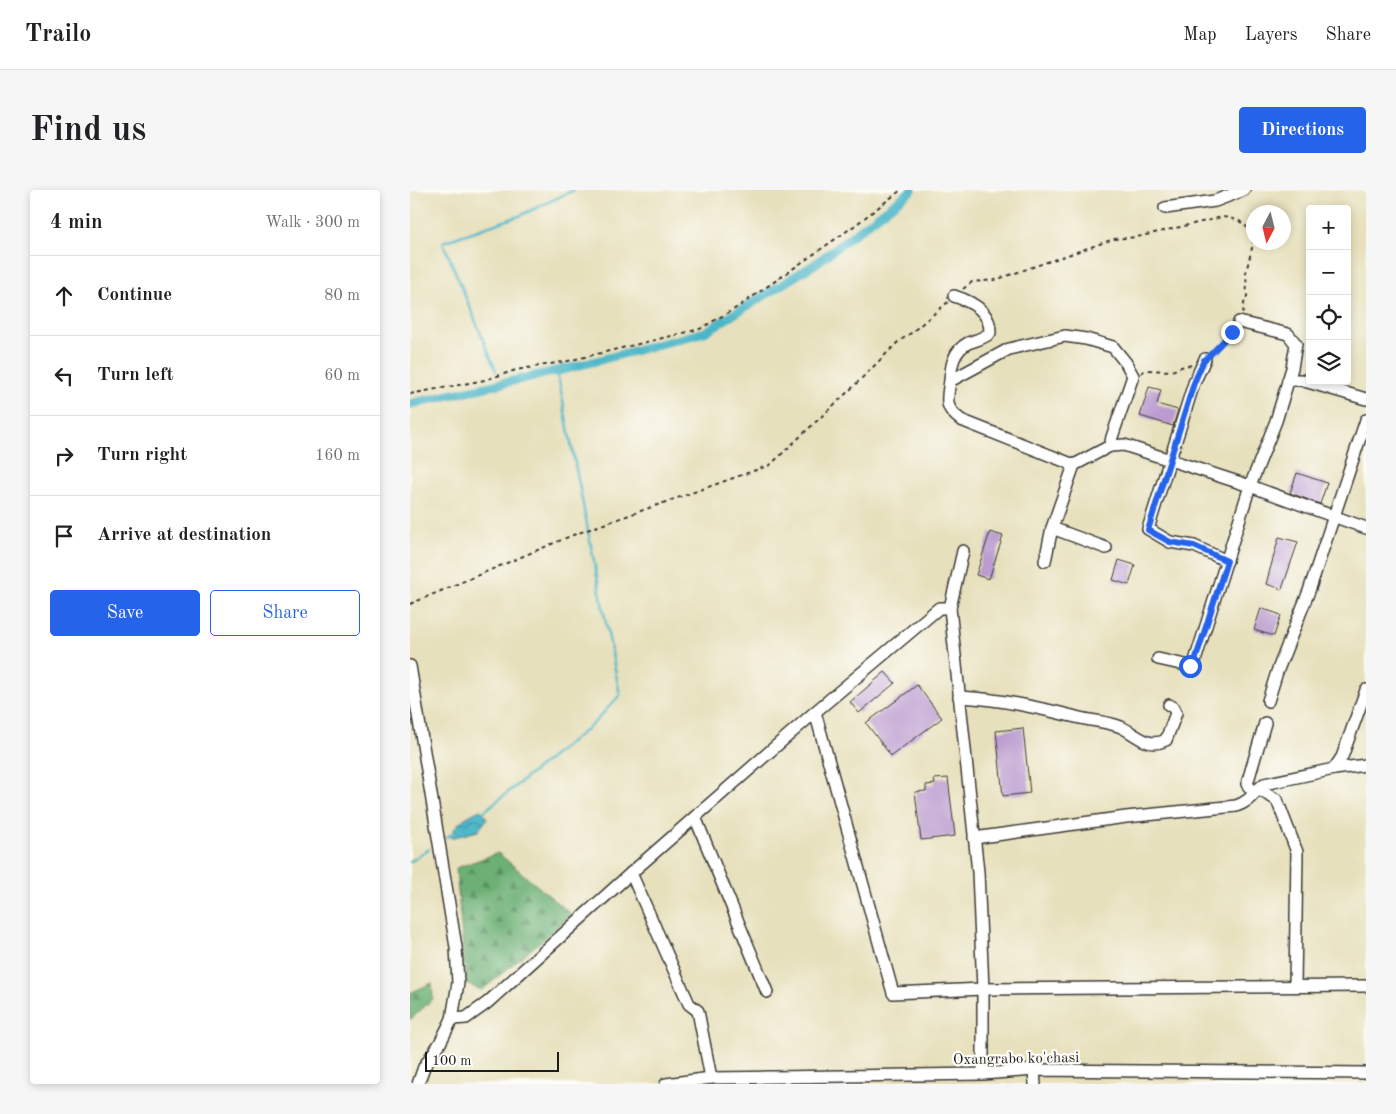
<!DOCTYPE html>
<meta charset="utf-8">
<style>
:root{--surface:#fff;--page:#f6f6f6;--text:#202124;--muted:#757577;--line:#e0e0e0;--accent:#2563eb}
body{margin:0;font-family:"Old Standard TT",serif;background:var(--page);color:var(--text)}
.controls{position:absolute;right:15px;top:15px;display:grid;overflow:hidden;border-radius:5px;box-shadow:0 2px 8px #0003}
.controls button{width:45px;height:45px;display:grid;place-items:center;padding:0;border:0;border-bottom:1px solid var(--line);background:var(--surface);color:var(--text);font:25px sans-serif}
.compass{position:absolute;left:836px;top:15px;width:45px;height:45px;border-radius:50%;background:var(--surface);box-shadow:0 2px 8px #0003;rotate:187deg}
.scale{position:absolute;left:15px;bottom:12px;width:134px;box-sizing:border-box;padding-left:5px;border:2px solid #1c1c1c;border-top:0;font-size:14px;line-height:18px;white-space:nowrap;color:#1c1c1c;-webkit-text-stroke:4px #fdfcf7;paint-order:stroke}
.stop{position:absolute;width:15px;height:15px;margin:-11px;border:4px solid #2563eb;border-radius:50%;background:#fff}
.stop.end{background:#2563eb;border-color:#fff;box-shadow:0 1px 5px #0008}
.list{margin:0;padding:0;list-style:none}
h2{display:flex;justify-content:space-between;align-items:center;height:65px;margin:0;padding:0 20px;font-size:21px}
h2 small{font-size:16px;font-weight:400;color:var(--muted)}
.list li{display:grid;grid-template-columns:32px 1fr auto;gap:15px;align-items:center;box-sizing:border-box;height:80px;padding:0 20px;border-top:1px solid var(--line)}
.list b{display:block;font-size:19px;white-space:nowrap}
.list em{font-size:16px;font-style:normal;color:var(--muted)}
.actions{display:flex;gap:10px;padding:15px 20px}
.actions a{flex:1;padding:11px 0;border:1px solid var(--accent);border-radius:5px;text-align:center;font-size:18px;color:var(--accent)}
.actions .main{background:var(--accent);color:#fff}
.icon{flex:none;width:28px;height:28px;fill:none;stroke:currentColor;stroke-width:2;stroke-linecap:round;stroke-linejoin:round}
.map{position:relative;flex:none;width:956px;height:894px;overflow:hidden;border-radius:5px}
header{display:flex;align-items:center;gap:30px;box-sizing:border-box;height:70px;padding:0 25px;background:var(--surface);border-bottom:1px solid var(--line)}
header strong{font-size:24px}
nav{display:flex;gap:28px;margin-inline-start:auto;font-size:18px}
.intro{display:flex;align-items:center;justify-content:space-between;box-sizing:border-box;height:120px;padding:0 30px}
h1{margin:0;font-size:35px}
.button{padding:12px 22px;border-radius:5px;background:var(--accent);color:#fff;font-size:18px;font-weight:700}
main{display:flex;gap:30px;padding:0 30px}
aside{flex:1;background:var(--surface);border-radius:5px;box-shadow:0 2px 8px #0003}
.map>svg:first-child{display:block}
</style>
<header>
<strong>Trailo</strong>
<nav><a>Map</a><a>Layers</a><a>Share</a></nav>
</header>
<div class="intro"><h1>Find us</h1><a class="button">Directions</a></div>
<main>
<aside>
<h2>4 min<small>Walk · 300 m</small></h2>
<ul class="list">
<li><svg class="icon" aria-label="ahead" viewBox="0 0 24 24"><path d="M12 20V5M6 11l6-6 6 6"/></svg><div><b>Continue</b></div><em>80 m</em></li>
<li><svg class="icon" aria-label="left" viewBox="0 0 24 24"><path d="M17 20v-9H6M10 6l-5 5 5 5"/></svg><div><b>Turn left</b></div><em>60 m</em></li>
<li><svg class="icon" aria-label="right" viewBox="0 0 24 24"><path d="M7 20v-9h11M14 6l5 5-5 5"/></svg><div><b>Turn right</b></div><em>160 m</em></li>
<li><svg class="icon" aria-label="arrive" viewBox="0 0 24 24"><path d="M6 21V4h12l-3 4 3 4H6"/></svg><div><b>Arrive at destination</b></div></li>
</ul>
<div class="actions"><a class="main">Save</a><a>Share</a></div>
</aside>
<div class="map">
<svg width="956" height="894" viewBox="0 0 956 894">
<defs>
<pattern id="forest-firs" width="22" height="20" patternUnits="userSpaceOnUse" patternTransform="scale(1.25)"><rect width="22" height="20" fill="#6cb074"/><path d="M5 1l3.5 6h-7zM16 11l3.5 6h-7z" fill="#588e5e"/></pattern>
<pattern id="water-waves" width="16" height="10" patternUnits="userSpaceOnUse" patternTransform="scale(1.25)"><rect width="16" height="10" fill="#4bb6c8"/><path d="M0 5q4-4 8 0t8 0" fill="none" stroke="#3e93a2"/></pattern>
</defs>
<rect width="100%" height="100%" fill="#fdfcf7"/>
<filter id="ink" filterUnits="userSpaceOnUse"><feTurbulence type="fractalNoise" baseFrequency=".02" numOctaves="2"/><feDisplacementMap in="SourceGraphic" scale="10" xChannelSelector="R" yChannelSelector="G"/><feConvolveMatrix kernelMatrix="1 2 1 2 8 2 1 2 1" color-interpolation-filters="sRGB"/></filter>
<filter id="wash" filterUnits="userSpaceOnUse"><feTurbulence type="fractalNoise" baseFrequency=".0096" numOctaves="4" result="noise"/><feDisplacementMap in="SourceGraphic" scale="20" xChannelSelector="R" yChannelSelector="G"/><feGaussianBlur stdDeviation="1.12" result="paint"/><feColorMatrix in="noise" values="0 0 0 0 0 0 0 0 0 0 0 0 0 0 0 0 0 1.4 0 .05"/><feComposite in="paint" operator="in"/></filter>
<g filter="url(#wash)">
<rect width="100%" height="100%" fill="#e7e0bc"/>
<g fill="url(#forest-firs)" stroke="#446648">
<path d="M 88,663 L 162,725 L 72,800 L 56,794 L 46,678 Z"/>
<path d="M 22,793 L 23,809 L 0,830 L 0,803 Z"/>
</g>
<path fill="url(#water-waves)" stroke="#346972" d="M 70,620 L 73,622 L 77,629 L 68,641 L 41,648 C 44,633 57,626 70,620 Z"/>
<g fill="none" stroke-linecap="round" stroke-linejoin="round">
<g stroke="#4bb6c8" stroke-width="2.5">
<path d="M 86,181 L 33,52 L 109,26 L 164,0"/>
<path d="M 72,623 L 183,534 L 210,505 L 147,181"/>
<path d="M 37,647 L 43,643"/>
<path d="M 0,672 L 19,659"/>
</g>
<path stroke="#4bb6c8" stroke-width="9" d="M 0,214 L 160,178 L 295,142 L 405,74 L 502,0"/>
</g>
<g id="blocks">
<g fill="#bb9bd0">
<path d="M 739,197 L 751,200 L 747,214 L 768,220 L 763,236 L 730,226 Z"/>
<path d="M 887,283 L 917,293 L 910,314 L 880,303 Z"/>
<path d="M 580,342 L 593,346 L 579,389 L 566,385 Z"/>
<path d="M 869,347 L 888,352 L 872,399 L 856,394 Z"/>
<path d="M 709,370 L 725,375 L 719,395 L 703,390 Z"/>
<path d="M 851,418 L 871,425 L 864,446 L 844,440 Z"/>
<path d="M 475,482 L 485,493 L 449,523 L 440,512 Z"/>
<path d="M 507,495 L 532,528 L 481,566 L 456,533 Z"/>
<path d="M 613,538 L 620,603 L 593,606 L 586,541 Z"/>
<path d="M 538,588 L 545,646 L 511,650 L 505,602 L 516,601 L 516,595 L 525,594 L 524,589 Z"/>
</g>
</g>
</g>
<g filter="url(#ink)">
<use href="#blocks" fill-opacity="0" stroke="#3a3934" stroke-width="1"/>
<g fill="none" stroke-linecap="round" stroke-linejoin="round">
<defs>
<g id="minor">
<path d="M 755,18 L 805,11 L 834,0"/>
<path d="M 795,169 L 784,193 L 738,339 L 760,352 L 784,356 L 817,371"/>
<path d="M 878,190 L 891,190 L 956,209"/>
<path d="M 540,191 C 541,176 543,161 558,153 C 566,150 573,149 580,143 C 581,122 563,112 544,106"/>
<path d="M 664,275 L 551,230 C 534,218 537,210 540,191 L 599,159 L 655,146 L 676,149 L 703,157 L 716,173 L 723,186 L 702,247 L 700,256"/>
<path d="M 642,338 L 696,358"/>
<path d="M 553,361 L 540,418 L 568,682 L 573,799 L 573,884"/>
<path d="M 635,371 L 642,338 L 664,275 L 700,256 L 714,255 L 840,296 L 956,338"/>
<path d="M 748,469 L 780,476 L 784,474 L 840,296 L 866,231 L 882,178 L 886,154 L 878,144 L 829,132"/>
<path d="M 0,476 L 46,757 L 48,793 L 42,829 L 30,853 L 14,877 L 8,894"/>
<path d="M 549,507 C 591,509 630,518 670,528 C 683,531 699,532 711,537 C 728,545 737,559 756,550 L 766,523 L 764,518 L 759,515"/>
<path d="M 858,511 L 867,482 L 899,401 L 956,230"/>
<path d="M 405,522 L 483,803 L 573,799 L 956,796"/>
<path d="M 924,579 L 956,575"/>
<path d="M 848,599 L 867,610 L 887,662 L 885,796"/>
<path d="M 844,603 L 837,594 L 855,533"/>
<path d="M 285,627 L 357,802"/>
<path d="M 564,648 L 716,627 L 826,616 C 841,611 843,603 854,594 L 924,579 L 932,567 L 956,500"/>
<path d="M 221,683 L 279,814 L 288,821 L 301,888"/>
<path d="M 42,829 L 56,828 L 77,813 L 221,683 L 405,522 L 529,418 L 540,418"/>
<path d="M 624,880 L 625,894"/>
<path d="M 256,894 L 301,888 L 573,884 L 624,880 L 956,883"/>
</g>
</defs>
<use href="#minor" stroke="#3a3934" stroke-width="14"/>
<g stroke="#3a3934" stroke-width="2" stroke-dasharray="4 4" stroke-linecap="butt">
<path d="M 553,99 L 562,92 L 585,90 L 704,49 L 727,47 L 813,27 L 828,30 L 837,37 L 842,45 L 843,54 L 836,82 L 837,107 L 834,113 L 833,123"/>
<path d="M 803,163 L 823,141"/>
<path d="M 731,183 L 736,180 L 762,181 L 771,177 L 782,175"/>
<path d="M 0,204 L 75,190 L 106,180 L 158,171 L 290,139 L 328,117 L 444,36 L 491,0"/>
<path d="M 0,414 L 163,345 L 360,275 L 444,196 L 488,152 L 501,143 L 538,112"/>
</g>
<use href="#minor" stroke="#fff" stroke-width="11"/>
</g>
</g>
<g fill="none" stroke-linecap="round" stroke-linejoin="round" filter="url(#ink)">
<path stroke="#2563eb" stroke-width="6" d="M 780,476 L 784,474 L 817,371 L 784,356 L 760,352 L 738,340 L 784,193 L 794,170 L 798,167 L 822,142"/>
</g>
<g text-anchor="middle" stroke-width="4.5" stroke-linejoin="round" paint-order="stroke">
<g font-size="15" fill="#1c1c1c" stroke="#fdfcf7">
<text transform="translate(606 868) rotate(-1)" y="5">Oxangrabo ko'chasi</text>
</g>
</g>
</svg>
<div class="controls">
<button>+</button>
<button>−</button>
<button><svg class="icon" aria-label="locate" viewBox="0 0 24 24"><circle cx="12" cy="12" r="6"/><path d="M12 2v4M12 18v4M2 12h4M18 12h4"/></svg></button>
<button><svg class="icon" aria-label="layers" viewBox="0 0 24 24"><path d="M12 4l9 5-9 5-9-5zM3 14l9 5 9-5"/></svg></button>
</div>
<svg class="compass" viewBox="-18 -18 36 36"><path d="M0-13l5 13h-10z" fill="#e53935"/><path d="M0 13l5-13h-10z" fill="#757577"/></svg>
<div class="scale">100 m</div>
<div class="stop" style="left:780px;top:476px"></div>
<div class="stop end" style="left:822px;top:142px"></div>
</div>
</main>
